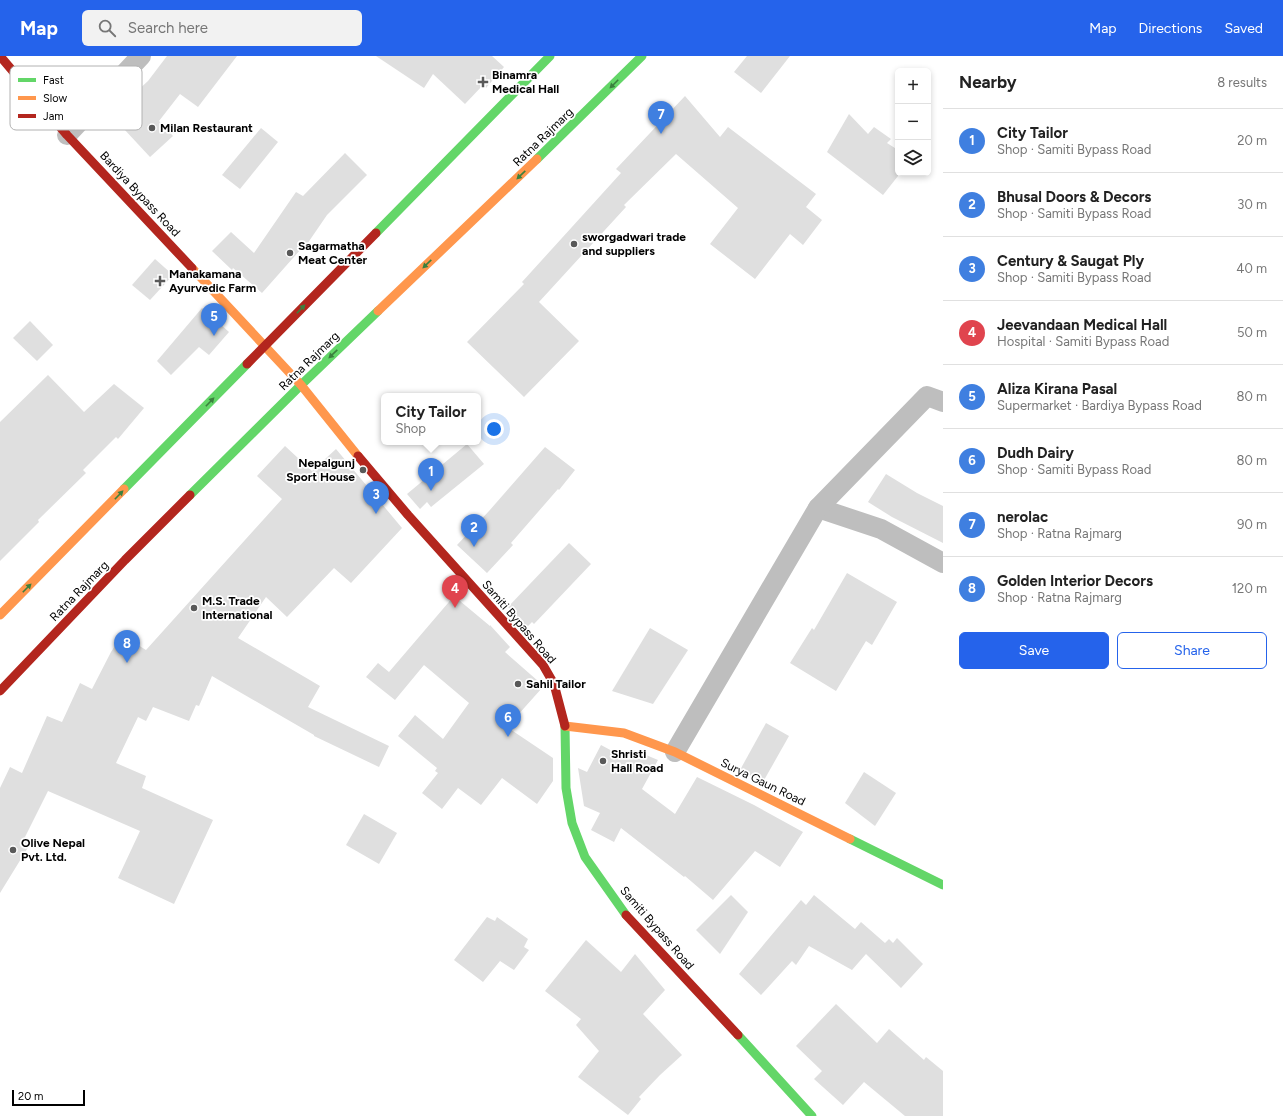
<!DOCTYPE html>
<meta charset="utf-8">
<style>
:root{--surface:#fff;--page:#f2f2f2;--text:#222;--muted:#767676;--line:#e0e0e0;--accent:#2563eb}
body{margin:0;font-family:Figtree,sans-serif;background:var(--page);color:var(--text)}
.controls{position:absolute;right:12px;top:12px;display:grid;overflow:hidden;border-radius:6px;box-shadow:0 2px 6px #0003}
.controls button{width:36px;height:36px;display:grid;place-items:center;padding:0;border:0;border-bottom:1px solid var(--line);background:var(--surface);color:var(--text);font:20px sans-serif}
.scale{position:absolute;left:12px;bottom:10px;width:73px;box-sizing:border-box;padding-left:4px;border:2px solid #000;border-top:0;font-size:11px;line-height:14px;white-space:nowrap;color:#000;-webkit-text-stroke:3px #fff;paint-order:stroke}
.you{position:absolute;left:494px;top:373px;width:14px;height:14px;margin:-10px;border:3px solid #fff;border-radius:50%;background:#1a73e8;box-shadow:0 0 0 6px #1a73e833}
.badge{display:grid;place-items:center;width:26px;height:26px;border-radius:50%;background:var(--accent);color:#fff;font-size:13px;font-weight:700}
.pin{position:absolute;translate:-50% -33px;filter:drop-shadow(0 1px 2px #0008)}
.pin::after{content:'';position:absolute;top:21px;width:14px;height:12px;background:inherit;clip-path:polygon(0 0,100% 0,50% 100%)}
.popup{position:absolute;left:381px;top:337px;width:100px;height:52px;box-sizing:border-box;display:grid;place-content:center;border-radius:6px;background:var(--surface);filter:drop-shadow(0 1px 3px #0005);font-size:13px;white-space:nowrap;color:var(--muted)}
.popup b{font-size:15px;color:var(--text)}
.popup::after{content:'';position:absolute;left:50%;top:100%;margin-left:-8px;border:8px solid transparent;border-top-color:var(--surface)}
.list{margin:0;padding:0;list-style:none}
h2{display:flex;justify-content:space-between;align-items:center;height:52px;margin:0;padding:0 16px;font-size:17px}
h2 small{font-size:13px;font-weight:400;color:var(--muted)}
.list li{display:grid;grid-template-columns:26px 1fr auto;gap:12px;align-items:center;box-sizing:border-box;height:64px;padding:0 16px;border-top:1px solid var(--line)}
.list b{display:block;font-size:15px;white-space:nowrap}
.list p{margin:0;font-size:13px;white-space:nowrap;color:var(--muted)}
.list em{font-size:13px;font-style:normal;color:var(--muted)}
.actions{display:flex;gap:8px;padding:12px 16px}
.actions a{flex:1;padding:9px 0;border:1px solid var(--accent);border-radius:6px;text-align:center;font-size:14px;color:var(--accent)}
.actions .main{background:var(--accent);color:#fff}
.icon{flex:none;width:22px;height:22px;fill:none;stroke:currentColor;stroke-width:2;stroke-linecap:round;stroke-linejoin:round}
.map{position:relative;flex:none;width:943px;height:1060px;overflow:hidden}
header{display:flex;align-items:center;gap:24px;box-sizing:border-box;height:56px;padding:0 20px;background:var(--accent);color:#fff}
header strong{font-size:19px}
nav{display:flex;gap:22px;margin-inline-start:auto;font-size:14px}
.search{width:280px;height:36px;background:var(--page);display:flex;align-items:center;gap:10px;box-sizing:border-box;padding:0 14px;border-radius:6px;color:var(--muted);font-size:15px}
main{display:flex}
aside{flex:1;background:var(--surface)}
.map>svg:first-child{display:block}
</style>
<header>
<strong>Map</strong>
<div class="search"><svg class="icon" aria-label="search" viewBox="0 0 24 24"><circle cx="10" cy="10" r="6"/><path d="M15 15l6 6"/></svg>Search here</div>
<nav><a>Map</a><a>Directions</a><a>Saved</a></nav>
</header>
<main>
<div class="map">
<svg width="943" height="1060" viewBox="0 0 943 1060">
<rect width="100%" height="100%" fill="#fff"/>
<g fill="#dfdfdf">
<path d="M 167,0 L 237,0 L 198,51 L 180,38 L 159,65 L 173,80 L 150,101 L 111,59 L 148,25 Z"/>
<path d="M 376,0 L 492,0 L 504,11 L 486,32 L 483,29 L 465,48 L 433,18 L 424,32 Z"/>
<path d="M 747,0 L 790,0 L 761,37 L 734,16 Z"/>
<path d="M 685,40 L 720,81 L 728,71 L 816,138 L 806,151 L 822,164 L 803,189 L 790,178 L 755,223 L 710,188 L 738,152 L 676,98 L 624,149 L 626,151 L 539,246 L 579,285 L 524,341 L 467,286 L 524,228 L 522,226 L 621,117 L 616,113 Z"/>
<path d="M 849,58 L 868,78 L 874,71 L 891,83 L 887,87 L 898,94 L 898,120 L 883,139 L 827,96 Z"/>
<path d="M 261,72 L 278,86 L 240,133 L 222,119 Z"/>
<path d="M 345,97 L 367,119 L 327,159 L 303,194 L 301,193 L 262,237 L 233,212 L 232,214 L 212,195 L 231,176 L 254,197 L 296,136 L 303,140 Z"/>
<path d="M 155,203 L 173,219 L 150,244 L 132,229 Z"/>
<path d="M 202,252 L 229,276 L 209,299 L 199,291 L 171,319 L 157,305 Z"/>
<path d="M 30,265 L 53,289 L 37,305 L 13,282 Z"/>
<path d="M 48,319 L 84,356 L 114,328 L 144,352 L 118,383 L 116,381 L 83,414 L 86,417 L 38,464 L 39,466 L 0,505 L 0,366 Z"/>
<path d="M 467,388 L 484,408 L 431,451 L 427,446 L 420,453 L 407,438 Z"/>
<path d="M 285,390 L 312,415 L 336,393 L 402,472 L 351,527 L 334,512 L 287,561 L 266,541 L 238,582 L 320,630 L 308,651 L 389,690 L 379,711 L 314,680 L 314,679 L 212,620 L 199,650 L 196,649 L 189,665 L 153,651 L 146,665 L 138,661 L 116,707 L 146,720 L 142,732 L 213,764 L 174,848 L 118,822 L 140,775 L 48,735 L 25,781 L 32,785 L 0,837 L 0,732 L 10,711 L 22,717 L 47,660 L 62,666 L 80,627 L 92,633 L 111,596 L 122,579 L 146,594 L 282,443 L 257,420 Z"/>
<path d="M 545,391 L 575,414 L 559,434 L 558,433 L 511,487 L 513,489 L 487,517 L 457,489 L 489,455 Z"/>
<path d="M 886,418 L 917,437 L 943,450 L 943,487 L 892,461 L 868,446 Z"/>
<path d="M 569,487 L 591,508 L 534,568 L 532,566 L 526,572 L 508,551 Z"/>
<path d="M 847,517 L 897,546 L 872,589 L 866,585 L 836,635 L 790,607 L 812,572 L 814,574 Z"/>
<path d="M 454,540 L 490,570 L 490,569 L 510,591 L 505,596 L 538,625 L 542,632 L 507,671 L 553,702 L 553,725 L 537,748 L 502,722 L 481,749 L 458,732 L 442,753 L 422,737 L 438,717 L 435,715 L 437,712 L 398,680 L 415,659 L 443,683 L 469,647 L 424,609 L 395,644 L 366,621 L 378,607 L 389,616 Z"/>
<path d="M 650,572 L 688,594 L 653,648 L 612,635 Z"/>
<path d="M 766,667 L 789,680 L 763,726 L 740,714 Z"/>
<path d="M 601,689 L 629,704 L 634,694 L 658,704 L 642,733 L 675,758 L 697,721 L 754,749 L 803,776 L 780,811 L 755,795 L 713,844 L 685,820 L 684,821 L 621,772 L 614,786 L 591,774 L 600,757 L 584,750 L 578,712 L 587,716 Z"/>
<path d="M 864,716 L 896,737 L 875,770 L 845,747 Z"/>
<path d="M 364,758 L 397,777 L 379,808 L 346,789 Z"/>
<path d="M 731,839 L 748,856 L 720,898 L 696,874 Z"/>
<path d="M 814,839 L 855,873 L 861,866 L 885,887 L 889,883 L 893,887 L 897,882 L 923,908 L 901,932 L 866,898 L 852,914 L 809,890 L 796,909 L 792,905 L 761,939 L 739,918 L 801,844 L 806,849 Z"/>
<path d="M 487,861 L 495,865 L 497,861 L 528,883 L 524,891 L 529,894 L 514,914 L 500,905 L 483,926 L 454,904 Z"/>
<path d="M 586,884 L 621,916 L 635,898 L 665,934 L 643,958 L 682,999 L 660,1019 L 639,1041 L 641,1043 L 628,1059 L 578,1021 L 599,995 L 576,969 L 581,963 L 545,935 Z"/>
<path d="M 836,948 L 877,987 L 889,973 L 924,1004 L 926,1001 L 943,1015 L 943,1060 L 905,1060 L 864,1026 L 843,1049 L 814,1023 L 822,1015 L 796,990 Z"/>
</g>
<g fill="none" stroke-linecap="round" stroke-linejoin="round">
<g stroke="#bebebe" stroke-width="20">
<path d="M 67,79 L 141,0"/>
<path d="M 818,452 L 881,473 L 943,507"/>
<path d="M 675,696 L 818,452 L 927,340 L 943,346"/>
</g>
<g stroke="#63d668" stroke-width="9">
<path d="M 537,103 L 642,0"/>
<path d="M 376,177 L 550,0"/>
<path d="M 124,433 L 247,308"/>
<path d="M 190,439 L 301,329 L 378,255"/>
<path d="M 565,670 L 566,732 L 572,767 L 585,801 L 626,859"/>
<path d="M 850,783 L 943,829"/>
<path d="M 738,979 L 812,1060"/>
</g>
<g stroke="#ff974d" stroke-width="9">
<path d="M 192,212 L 301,329 L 358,400"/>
<path d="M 378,255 L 537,103"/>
<path d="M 0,559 L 124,433"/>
<path d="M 565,670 L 624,677 L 675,696 L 850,783"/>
</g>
<g stroke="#b3261e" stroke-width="9">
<path d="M 0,0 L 67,79 L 192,212"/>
<path d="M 247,308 L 376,177"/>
<path d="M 358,400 L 408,459 L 543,609 L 554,628 L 565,670"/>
<path d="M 0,635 L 125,504 L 190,439"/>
<path d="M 626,859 L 738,979"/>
</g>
</g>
<defs><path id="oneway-solid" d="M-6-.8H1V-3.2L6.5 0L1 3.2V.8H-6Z"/></defs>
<g fill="#3b803e">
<use href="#oneway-solid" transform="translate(614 28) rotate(135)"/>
<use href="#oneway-solid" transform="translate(521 119) rotate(136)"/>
<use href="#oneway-solid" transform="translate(427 208) rotate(136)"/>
<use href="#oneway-solid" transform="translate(301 253) rotate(-46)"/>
<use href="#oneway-solid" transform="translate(333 298) rotate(136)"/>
<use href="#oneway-solid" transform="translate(210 346) rotate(-46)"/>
<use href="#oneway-solid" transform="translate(119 439) rotate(-46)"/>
<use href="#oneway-solid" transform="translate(27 532) rotate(-45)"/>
</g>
<g fill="#595959" stroke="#fff" stroke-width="1.5">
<path d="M481 20h4v4h4v4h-4v4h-4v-4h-4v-4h4z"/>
<circle cx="152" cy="72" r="4"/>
<circle cx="574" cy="188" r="4"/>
<circle cx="290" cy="197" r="4"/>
<path d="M158 219h4v4h4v4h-4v4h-4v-4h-4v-4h4z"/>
<circle cx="363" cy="414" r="4"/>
<circle cx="194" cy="552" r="4"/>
<circle cx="518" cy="628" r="4"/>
<circle cx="603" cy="705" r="4"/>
<circle cx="13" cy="794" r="4"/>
</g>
<g text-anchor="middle" stroke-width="3.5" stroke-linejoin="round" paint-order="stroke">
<g font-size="12" font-weight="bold" fill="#000" stroke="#fff" text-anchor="start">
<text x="492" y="23">Binamra<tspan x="492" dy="14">Medical Hall</tspan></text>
<text x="160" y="76">Milan Restaurant</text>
<text x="582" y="185">sworgadwari trade<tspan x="582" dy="14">and suppliers</tspan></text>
<text x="298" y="194">Sagarmatha<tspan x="298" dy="14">Meat Center</tspan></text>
<text x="169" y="222">Manakamana<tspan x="169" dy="14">Ayurvedic Farm</tspan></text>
<text x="355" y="411" text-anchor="end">Nepalgunj<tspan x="355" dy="14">Sport House</tspan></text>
<text x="202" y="549">M.S. Trade<tspan x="202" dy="14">International</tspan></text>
<text x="526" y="632">Sahil Tailor</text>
<text x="611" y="702">Shristi<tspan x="611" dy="14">Hall Road</tspan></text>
<text x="21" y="791">Olive Nepal<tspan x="21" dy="14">Pvt. Ltd.</tspan></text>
</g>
<g font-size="12" fill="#000" stroke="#fff">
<text transform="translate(543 81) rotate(-44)" y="4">Ratna Rajmarg</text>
<text transform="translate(140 138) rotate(47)" y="4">Bardiya Bypass Road</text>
<text transform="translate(309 305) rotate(-44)" y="4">Ratna Rajmarg</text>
<text transform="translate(79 535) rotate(-46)" y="4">Ratna Rajmarg</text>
<text transform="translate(519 566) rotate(49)" y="4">Samiti Bypass Road</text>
<text transform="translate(763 726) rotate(26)" y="4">Surya Gaun Road</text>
<text transform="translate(657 872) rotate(49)" y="4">Samiti Bypass Road</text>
</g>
</g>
<rect x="10" y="10" width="132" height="64" rx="6" fill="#fff" stroke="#b2b2b2" stroke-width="1"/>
<rect x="18" y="22" width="18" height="4" fill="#63d668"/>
<rect x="18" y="40" width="18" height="4" fill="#ff974d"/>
<rect x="18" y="58" width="18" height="4" fill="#b3261e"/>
<g font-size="11" fill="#000">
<text x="43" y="28">Fast</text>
<text x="43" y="46">Slow</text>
<text x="43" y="64">Jam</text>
</g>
</svg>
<div class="controls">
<button>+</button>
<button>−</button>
<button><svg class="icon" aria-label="layers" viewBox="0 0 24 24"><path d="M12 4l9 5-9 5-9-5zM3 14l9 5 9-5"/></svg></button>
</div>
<div class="scale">20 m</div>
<div class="you"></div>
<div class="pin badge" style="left:431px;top:435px;background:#3f7fe0">1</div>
<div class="popup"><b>City Tailor</b>Shop</div>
<div class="pin badge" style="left:474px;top:491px;background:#3f7fe0">2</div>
<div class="pin badge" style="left:376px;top:458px;background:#3f7fe0">3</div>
<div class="pin badge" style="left:455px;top:552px;background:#e0444e">4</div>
<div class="pin badge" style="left:214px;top:280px;background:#3f7fe0">5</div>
<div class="pin badge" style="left:508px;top:681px;background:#3f7fe0">6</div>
<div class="pin badge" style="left:661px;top:78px;background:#3f7fe0">7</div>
<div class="pin badge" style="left:127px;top:607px;background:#3f7fe0">8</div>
</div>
<aside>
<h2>Nearby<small>8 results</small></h2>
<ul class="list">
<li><span class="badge" style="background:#3f7fe0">1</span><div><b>City Tailor</b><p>Shop · Samiti Bypass Road</p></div><em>20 m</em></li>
<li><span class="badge" style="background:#3f7fe0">2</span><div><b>Bhusal Doors &amp; Decors</b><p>Shop · Samiti Bypass Road</p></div><em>30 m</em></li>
<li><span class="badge" style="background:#3f7fe0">3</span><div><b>Century &amp; Saugat Ply</b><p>Shop · Samiti Bypass Road</p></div><em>40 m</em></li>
<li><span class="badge" style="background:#e0444e">4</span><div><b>Jeevandaan Medical Hall</b><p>Hospital · Samiti Bypass Road</p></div><em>50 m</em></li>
<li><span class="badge" style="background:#3f7fe0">5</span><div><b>Aliza Kirana Pasal</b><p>Supermarket · Bardiya Bypass Road</p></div><em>80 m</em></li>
<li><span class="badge" style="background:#3f7fe0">6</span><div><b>Dudh Dairy</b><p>Shop · Samiti Bypass Road</p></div><em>80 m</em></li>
<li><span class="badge" style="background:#3f7fe0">7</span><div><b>nerolac</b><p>Shop · Ratna Rajmarg</p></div><em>90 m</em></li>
<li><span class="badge" style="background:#3f7fe0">8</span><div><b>Golden Interior Decors</b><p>Shop · Ratna Rajmarg</p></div><em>120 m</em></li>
</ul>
<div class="actions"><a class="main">Save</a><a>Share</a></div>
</aside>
</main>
